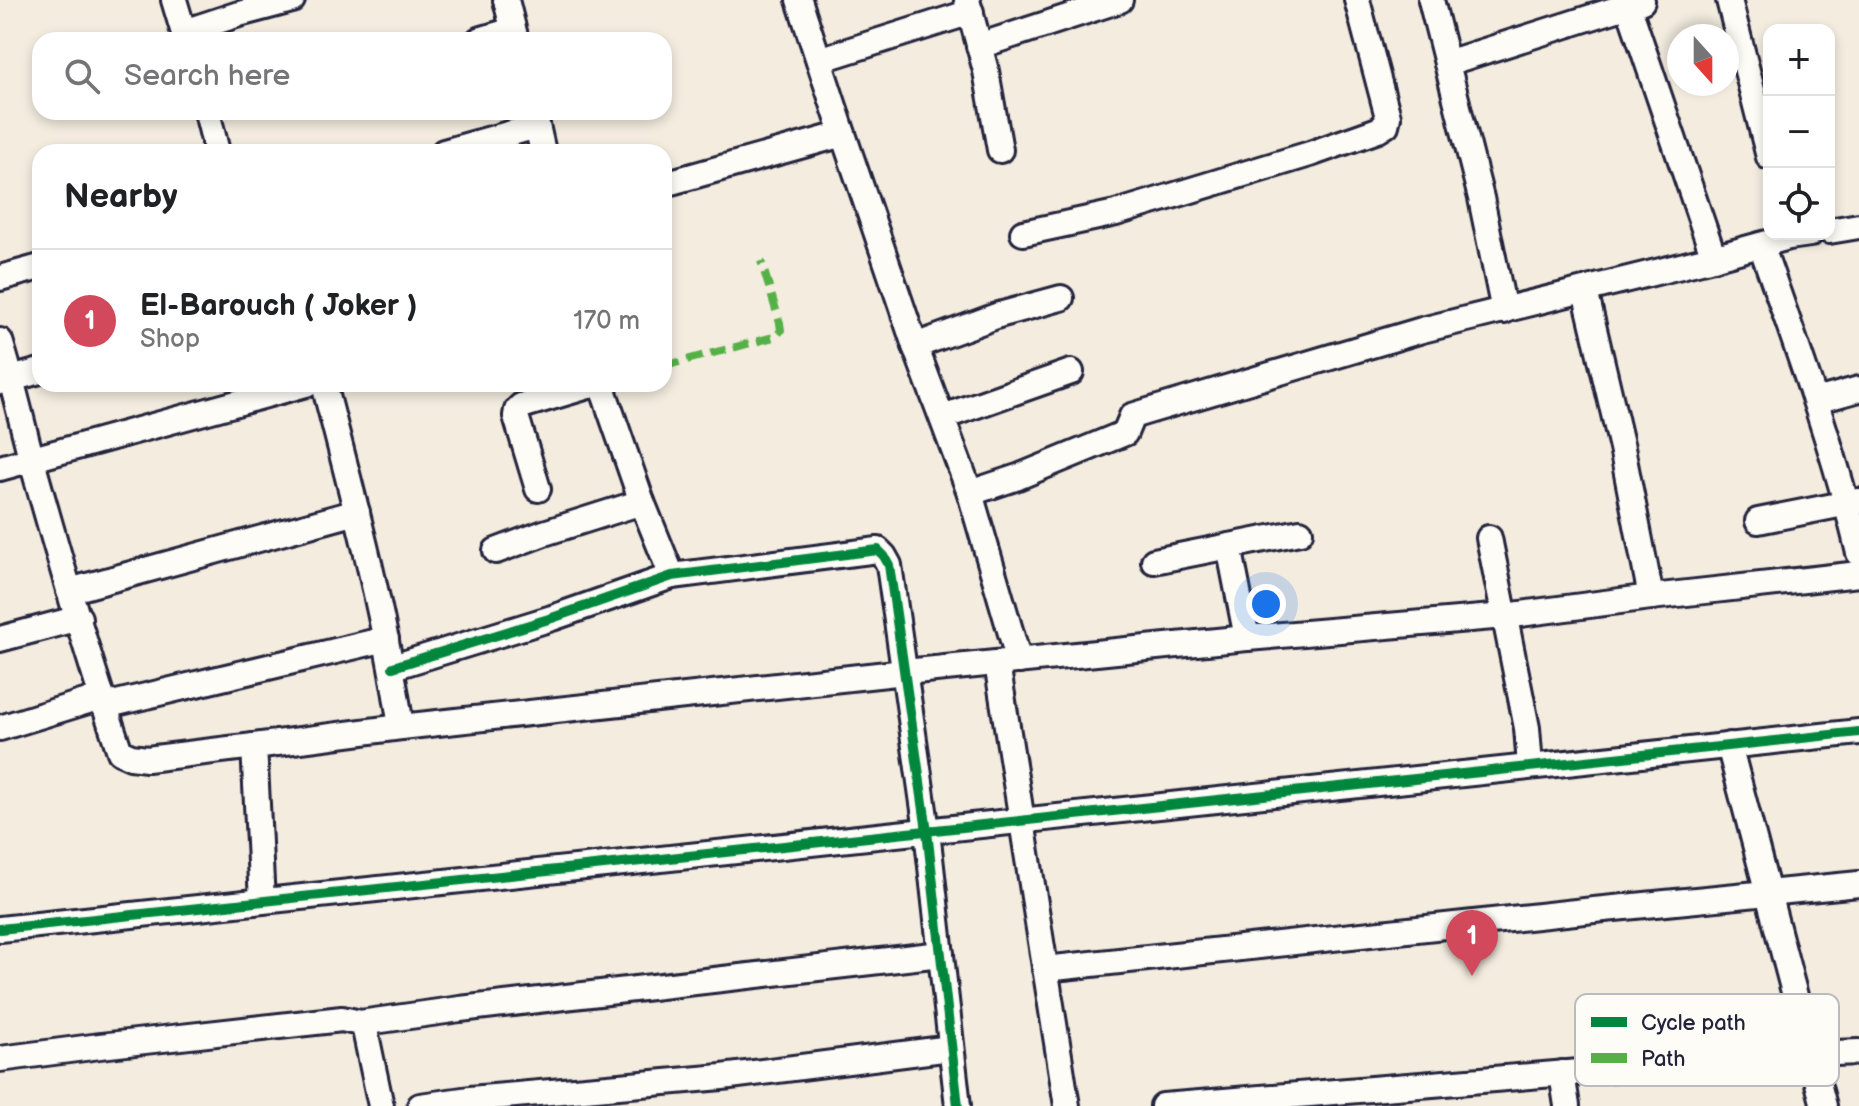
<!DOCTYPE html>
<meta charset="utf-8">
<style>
:root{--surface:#fff;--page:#f2f2f2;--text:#202124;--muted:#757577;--line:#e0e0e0;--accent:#d1495b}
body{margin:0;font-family:"Balsamiq Sans",sans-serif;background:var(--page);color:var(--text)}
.controls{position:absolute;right:24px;top:24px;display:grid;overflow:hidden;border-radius:16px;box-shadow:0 4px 12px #0003}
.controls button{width:72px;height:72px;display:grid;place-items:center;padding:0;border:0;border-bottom:2px solid var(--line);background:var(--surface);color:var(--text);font:40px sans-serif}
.compass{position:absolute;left:1667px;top:24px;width:72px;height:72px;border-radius:50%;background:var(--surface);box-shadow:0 4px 12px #0003;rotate:159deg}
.you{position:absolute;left:1266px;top:604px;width:28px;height:28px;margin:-20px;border:6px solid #fff;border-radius:50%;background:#1a73e8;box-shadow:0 0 0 12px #1a73e833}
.badge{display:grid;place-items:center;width:52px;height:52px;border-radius:50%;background:var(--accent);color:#fff;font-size:26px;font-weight:700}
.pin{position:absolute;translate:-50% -66px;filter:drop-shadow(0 2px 4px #0008)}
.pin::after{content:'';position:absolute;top:42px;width:28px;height:24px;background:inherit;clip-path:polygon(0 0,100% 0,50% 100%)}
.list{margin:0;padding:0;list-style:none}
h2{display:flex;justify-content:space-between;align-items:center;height:104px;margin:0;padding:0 32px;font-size:34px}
h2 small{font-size:26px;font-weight:400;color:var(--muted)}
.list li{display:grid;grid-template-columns:52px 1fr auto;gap:24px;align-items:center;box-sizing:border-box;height:144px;padding:0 32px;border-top:2px solid var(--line)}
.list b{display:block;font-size:30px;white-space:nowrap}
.list p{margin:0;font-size:26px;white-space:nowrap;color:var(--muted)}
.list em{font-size:26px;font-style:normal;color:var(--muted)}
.icon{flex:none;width:44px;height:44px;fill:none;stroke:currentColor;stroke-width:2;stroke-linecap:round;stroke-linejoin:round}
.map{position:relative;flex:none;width:1859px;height:1106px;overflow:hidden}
.search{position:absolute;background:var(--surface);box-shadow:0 4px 12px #0003;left:32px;top:32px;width:640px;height:88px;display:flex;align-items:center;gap:20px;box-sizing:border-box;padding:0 28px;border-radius:24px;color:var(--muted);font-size:30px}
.panel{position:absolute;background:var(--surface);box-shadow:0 4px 12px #0003;left:32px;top:144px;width:640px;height:248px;border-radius:24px}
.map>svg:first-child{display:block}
</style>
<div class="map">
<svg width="1859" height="1106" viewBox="0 0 1859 1106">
<rect width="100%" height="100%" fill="#f3ecdf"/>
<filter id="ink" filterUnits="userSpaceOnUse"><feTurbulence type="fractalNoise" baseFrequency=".0125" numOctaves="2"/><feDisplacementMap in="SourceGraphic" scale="16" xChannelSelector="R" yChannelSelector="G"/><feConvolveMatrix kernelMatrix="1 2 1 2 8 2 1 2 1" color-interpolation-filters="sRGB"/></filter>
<g filter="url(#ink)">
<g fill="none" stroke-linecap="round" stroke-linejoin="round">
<defs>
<g id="minor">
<path d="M 174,0 L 186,40"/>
<path d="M 506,0 L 516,40"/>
<path d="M 799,0 L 843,134 L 915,346 L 970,493 L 1019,661"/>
<path d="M 967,0 L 986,71 L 1000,150"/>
<path d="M 1431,0 L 1481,198 L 1504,311"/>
<path d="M 1729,0 L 1769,157"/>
<path d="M 1628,5 L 1714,258"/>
<path d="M 184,32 L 239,14 L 292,0"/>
<path d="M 479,40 L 513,30"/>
<path d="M 979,46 L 1120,0"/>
<path d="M 819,60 L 971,12"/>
<path d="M 1447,63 L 1642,1"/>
<path d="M 207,112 L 217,152"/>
<path d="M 534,112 L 543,152"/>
<path d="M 444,152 L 537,126"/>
<path d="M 664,184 L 843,134"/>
<path d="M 1829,231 L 1859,226"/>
<path d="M 1023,233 L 1116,213 L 1310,154 L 1378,130 L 1386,125 L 1388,117 L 1357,0"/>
<path d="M 1761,245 C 1797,347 1834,448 1859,553"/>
<path d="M 0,278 L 40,267"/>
<path d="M 1585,291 L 1622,448 L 1651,597"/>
<path d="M 0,341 C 13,382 22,424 33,465 C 60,561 88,658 120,752 L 131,757 L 147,759 L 254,746"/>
<path d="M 915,346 L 999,315 L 1061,298"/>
<path d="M 0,382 L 40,371"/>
<path d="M 324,384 C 353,497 384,611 401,727"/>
<path d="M 601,384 L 642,502 L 672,576"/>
<path d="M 1816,401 L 1859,389"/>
<path d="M 943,417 L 1071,372"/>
<path d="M 0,468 L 306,384"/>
<path d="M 538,489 L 516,416 L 517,410 L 521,406 L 595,384"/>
<path d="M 970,493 L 1018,477 L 1125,433 L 1132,416 L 1145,412 L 1422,330 L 1709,259 L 1789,237 L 1810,234"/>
<path d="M 1758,521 L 1859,501"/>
<path d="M 1489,538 L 1527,728 L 1530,766"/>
<path d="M 1229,546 L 1247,638"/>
<path d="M 496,551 L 544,533 L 642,502"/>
<path d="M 1154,561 L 1300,532"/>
<path d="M 69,591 L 357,512"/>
<path d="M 0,639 L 79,618"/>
<path d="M 997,663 L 1067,1106"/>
<path d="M 393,667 L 552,618 L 672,576 L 878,550 L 884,556 L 889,565 L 927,831 L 958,1106"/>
<path d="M 104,706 L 386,639"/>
<path d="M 0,728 L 101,697"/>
<path d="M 1729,745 L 1824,1106"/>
<path d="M 262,901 L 254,746 L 401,727 L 905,672 L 1247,638 L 1505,616 L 1651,597 L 1859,574"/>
<path d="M 0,929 L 1859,732"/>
<path d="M 1045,969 L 1594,910 L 1859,884"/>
<path d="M 360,1023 L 460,1009 L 941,954"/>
<path d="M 0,1059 L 100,1046 L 342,1019 L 360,1023 L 365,1030 L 381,1106"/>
<path d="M 1562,1073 L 1567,1106"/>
<path d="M 420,1106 L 470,1099 L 722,1077 L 951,1048"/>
<path d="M 1163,1106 L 1628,1068 L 1811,1054 L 1859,1052"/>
</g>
</defs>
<use href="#minor" stroke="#22223b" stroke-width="30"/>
<use href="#minor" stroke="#fdfcf7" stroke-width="24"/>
<path stroke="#55b146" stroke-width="8" stroke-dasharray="16 8" stroke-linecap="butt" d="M 664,366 L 777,336 L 781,330 L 780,323 L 761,261"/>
<defs>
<g id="cycleway">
<path d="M 393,667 L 552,618 L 672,576 L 878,550 L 884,556 L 889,565 L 927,831 L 958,1106"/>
<path d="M 0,929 L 1859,732"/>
</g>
</defs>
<use href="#cycleway" stroke="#fdfcf7" stroke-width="15"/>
<use href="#cycleway" stroke="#00873e" stroke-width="10"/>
</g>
</g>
<rect x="1575" y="994" width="264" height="92" rx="12" fill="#fdfcf7" stroke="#bbbbbf" stroke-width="2"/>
<rect x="1591" y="1017" width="36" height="10" fill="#00873e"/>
<rect x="1591" y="1053" width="36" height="10" fill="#55b146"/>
<g font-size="22" fill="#22223b">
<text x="1641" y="1030">Cycle path</text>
<text x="1641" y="1066">Path</text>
</g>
</svg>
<div class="controls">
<button>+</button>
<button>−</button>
<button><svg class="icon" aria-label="locate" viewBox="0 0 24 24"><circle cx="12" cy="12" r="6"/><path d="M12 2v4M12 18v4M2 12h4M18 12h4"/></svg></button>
</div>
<svg class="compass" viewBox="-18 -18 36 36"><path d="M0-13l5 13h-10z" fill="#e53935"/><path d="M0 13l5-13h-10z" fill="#757577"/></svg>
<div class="you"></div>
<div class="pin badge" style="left:1472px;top:976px">1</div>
<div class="search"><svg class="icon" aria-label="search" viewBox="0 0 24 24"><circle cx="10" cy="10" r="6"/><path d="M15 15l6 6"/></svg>Search here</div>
<section class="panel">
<h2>Nearby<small></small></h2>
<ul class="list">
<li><span class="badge">1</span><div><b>El-Barouch ( Joker )</b><p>Shop</p></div><em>170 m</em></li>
</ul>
</section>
</div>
